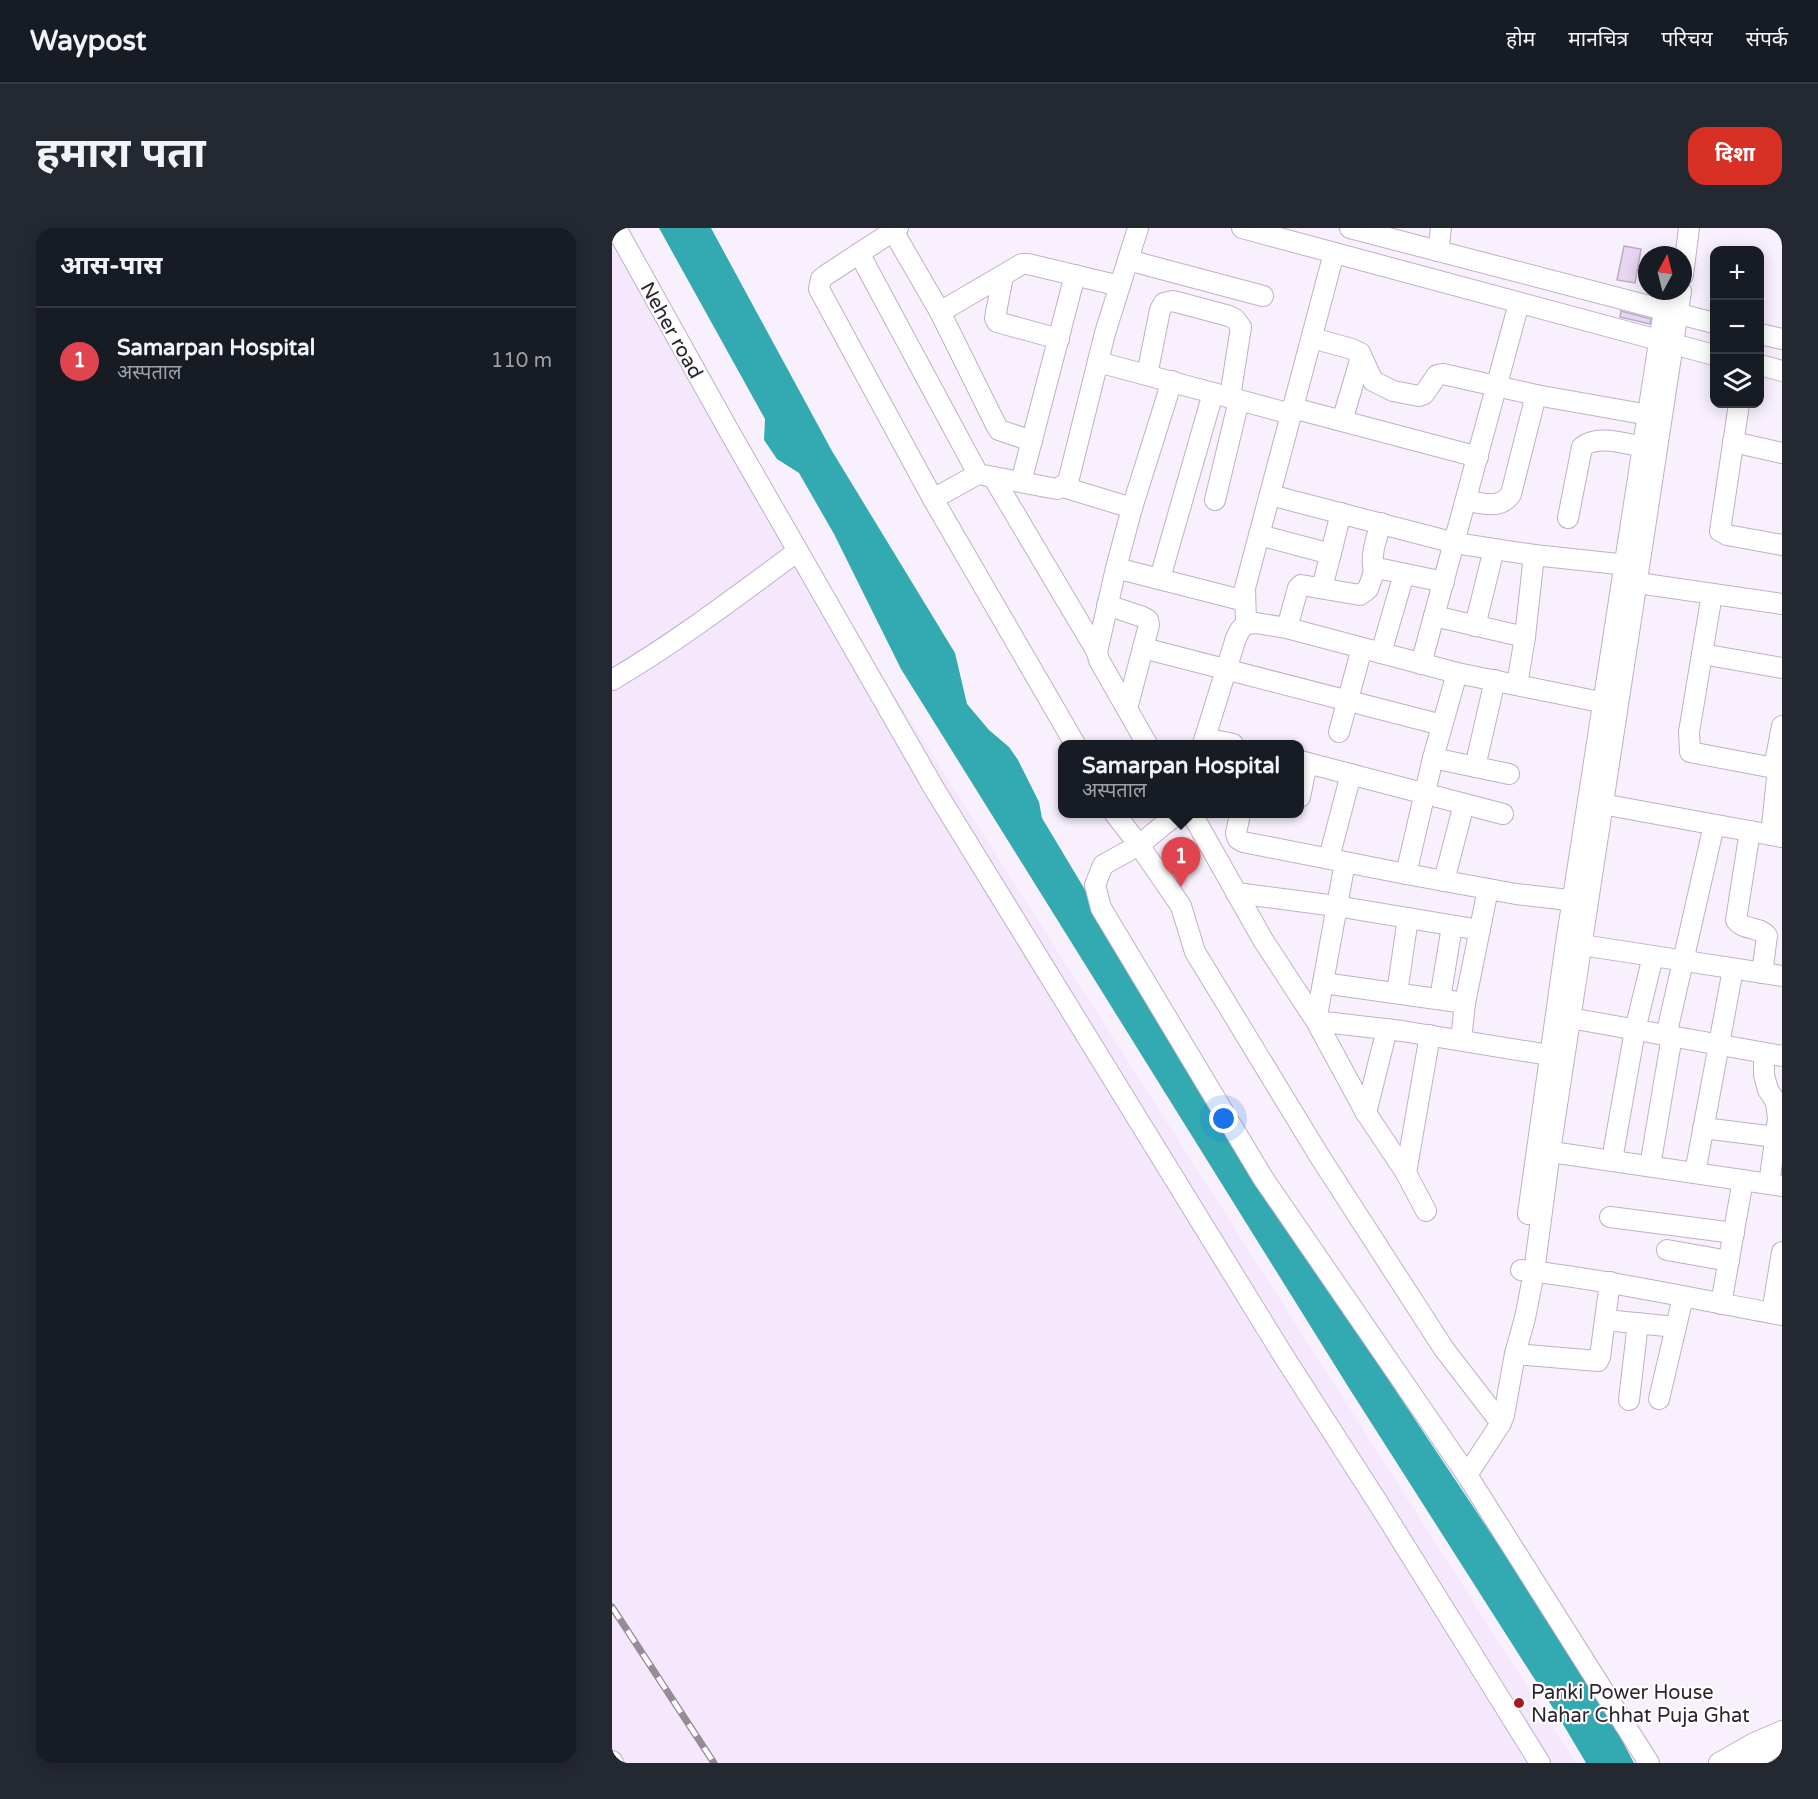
<!DOCTYPE html>
<html lang="hi">
<meta charset="utf-8">
<style>
:root{--surface:#171b24;--page:#242831;--text:#f1f3f6;--muted:#9ea1a6;--line:#363941;--accent:#d93025}
body{margin:0;font-family:"Varela Round","Noto Sans Devanagari",sans-serif;background:var(--page);color:var(--text)}
.controls{position:absolute;right:18px;top:18px;display:grid;overflow:hidden;border-radius:12px;box-shadow:0 3px 15px #0003}
.controls button{width:54px;height:54px;display:grid;place-items:center;padding:0;border:0;border-bottom:2px solid var(--line);background:var(--surface);color:var(--text);font:30px sans-serif}
.compass{position:absolute;left:1026px;top:18px;width:54px;height:54px;border-radius:50%;background:var(--surface);box-shadow:0 3px 15px #0003;rotate:7deg}
.you{position:absolute;left:612px;top:891px;width:21px;height:21px;margin:-15px;border:4px solid #fff;border-radius:50%;background:#1a73e8;box-shadow:0 0 0 9px #1a73e833}
.badge{display:grid;place-items:center;width:39px;height:39px;border-radius:50%;background:var(--accent);color:#fff;font-size:20px;font-weight:700}
.pin{position:absolute;translate:-50% -50px;filter:drop-shadow(0 2px 3px #0008)}
.pin::after{content:'';position:absolute;top:32px;width:21px;height:18px;background:inherit;clip-path:polygon(0 0,100% 0,50% 100%)}
.popup{position:absolute;left:446px;top:512px;width:246px;height:78px;box-sizing:border-box;display:grid;place-content:center;border-radius:12px;background:var(--surface);filter:drop-shadow(0 2px 4px #0005);font-size:20px;white-space:nowrap;color:var(--muted)}
.popup b{font-size:22px;color:var(--text)}
.popup::after{content:'';position:absolute;left:50%;top:100%;margin-left:-12px;border:12px solid transparent;border-top-color:var(--surface)}
.list{margin:0;padding:0;list-style:none}
h2{display:flex;justify-content:space-between;align-items:center;height:78px;margin:0;padding:0 24px;font-size:26px}
h2 small{font-size:20px;font-weight:400;color:var(--muted)}
.list li{display:grid;grid-template-columns:39px 1fr auto;gap:18px;align-items:center;box-sizing:border-box;height:108px;padding:0 24px;border-top:2px solid var(--line)}
.list b{display:block;font-size:22px;white-space:nowrap}
.list p{margin:0;font-size:20px;white-space:nowrap;color:var(--muted)}
.list em{font-size:20px;font-style:normal;color:var(--muted)}
.icon{flex:none;width:33px;height:33px;fill:none;stroke:currentColor;stroke-width:2;stroke-linecap:round;stroke-linejoin:round}
.map{position:relative;flex:none;width:1170px;height:1535px;overflow:hidden;border-radius:18px}
header{display:flex;align-items:center;gap:36px;box-sizing:border-box;height:84px;padding:0 30px;background:var(--surface);border-bottom:2px solid var(--line)}
header strong{font-size:28px}
nav{display:flex;gap:33px;margin-inline-start:auto;font-size:21px}
.intro{display:flex;align-items:center;justify-content:space-between;box-sizing:border-box;height:144px;padding:0 36px}
h1{margin:0;font-size:42px}
.button{padding:15px 27px;border-radius:18px;background:var(--accent);color:#fff;font-size:21px;font-weight:700}
main{display:flex;gap:36px;padding:0 36px}
aside{flex:1;background:var(--surface);border-radius:18px;box-shadow:0 3px 15px #0003}
.map>svg:first-child{display:block}
</style>
<header>
<strong>Waypost</strong>
<nav><a>होम</a><a>मानचित्र</a><a>परिचय</a><a>संपर्क</a></nav>
</header>
<div class="intro"><h1>हमारा पता</h1><a class="button">दिशा</a></div>
<main>
<aside>
<h2>आस-पास<small></small></h2>
<ul class="list">
<li><span class="badge" style="background:#e0444e">1</span><div><b>Samarpan Hospital</b><p>अस्पताल</p></div><em>110 m</em></li>
</ul>
</aside>
<div class="map">
<svg width="1170" height="1535" viewBox="0 0 1170 1535">
<rect width="100%" height="100%" fill="#f8f0fc"/>
<path fill="#f5e7fc" d="M 0,0 L 178,304 L 964,1535 L 0,1535 Z"/>
<path fill="#33a9b2" d="M 47,0 L 99,0 L 220,223 L 343,425 L 355,476 L 377,502 L 397,519 L 406,532 L 427,574 L 430,590 L 620,907 L 780,1157 L 984,1463 L 1022,1535 L 974,1535 L 948,1491 L 737,1160 L 289,441 L 222,306 L 187,245 L 165,231 L 152,212 L 153,191 Z"/>
<g fill="#e8d5f1" stroke="#bdabc6" stroke-width="1.5">
<path d="M 1012,18 L 1029,21 L 1023,55 L 1005,52 Z"/>
<path d="M 1009,83 L 1039,91 L 1038,96 L 1008,89 Z"/>
</g>
<g fill="none" stroke-linecap="round" stroke-linejoin="round">
<defs>
<g id="minor">
<path d="M 4,0 L 117,203 L 323,562 L 671,1127 L 768,1278 L 928,1535"/>
<path d="M 286,0 L 214,47 L 209,51 L 207,61 L 321,271 L 463,516"/>
<path d="M 630,0 L 1102,127"/>
<path d="M 738,0 L 1102,95"/>
<path d="M 281,3 L 328,84 L 384,197 L 387,202 L 420,213"/>
<path d="M 826,23 L 829,0"/>
<path d="M 247,25 L 366,246"/>
<path d="M 516,32 L 651,68"/>
<path d="M 1071,47 L 1077,0"/>
<path d="M 391,48 L 383,90 L 385,94 L 447,111"/>
<path d="M 328,84 L 410,36 L 416,36 L 508,58"/>
<path d="M 1148,106 L 1170,111"/>
<path d="M 700,110 L 740,121 L 748,125 L 747,136 L 730,193"/>
<path d="M 748,125 L 761,153 L 781,163 L 807,168 L 812,166 L 825,147 L 831,146 L 924,167 L 1037,187"/>
<path d="M 486,134 L 679,186"/>
<path d="M 1148,137 L 1170,143"/>
<path d="M 535,147 L 548,82 L 552,75 L 561,73 L 617,88 L 623,91 L 629,99 L 618,169"/>
<path d="M 1127,176 L 1108,303 L 1115,307 L 1170,317"/>
<path d="M 681,180 L 866,229"/>
<path d="M 1121,214 L 1170,225"/>
<path d="M 381,249 L 485,424"/>
<path d="M 409,254 L 463,47"/>
<path d="M 451,259 L 520,280"/>
<path d="M 658,267 L 843,315 L 922,327 L 1025,338"/>
<path d="M 321,271 L 366,246 L 445,261 L 456,254 L 493,105 L 526,0"/>
<path d="M 603,272 L 627,172"/>
<path d="M 854,273 C 871,275 888,282 899,266 L 924,167"/>
<path d="M 956,290 L 970,219 C 986,206 1013,216 1032,219"/>
<path d="M 647,307 L 719,326"/>
<path d="M 504,340 L 633,373"/>
<path d="M 762,344 C 758,327 764,312 769,295"/>
<path d="M 548,350 L 601,165"/>
<path d="M 1012,353 L 1170,376"/>
<path d="M 710,360 L 729,285"/>
<path d="M 1100,366 L 1077,504 L 1078,524 L 1162,540 L 1165,544 L 1165,550 L 1159,607"/>
<path d="M 495,377 L 531,389 L 536,392 L 537,397 L 515,481"/>
<path d="M 822,388 L 913,409"/>
<path d="M 634,396 L 633,360 L 722,25"/>
<path d="M 863,398 L 882,321"/>
<path d="M 675,400 L 686,360 L 689,357 L 748,367 L 756,361 L 762,344 L 770,341 L 832,354"/>
<path d="M 531,420 L 830,497"/>
<path d="M 769,425 L 792,346"/>
<path d="M 1090,426 L 1170,440"/>
<path d="M 809,436 L 907,75"/>
<path d="M 845,445 L 821,530 L 794,646 L 904,666 L 974,674"/>
<path d="M 0,452 C 65,414 125,368 186,323"/>
<path d="M 905,457 L 913,409 L 922,327"/>
<path d="M 727,504 L 750,420"/>
<path d="M 593,510 L 621,516"/>
<path d="M 535,516 L 487,432 L 485,424 L 504,340 L 520,280 L 560,153"/>
<path d="M 591,516 L 624,410 L 628,402 L 634,396 L 644,395 L 675,400 L 845,445 L 1003,477"/>
<path d="M 821,530 L 897,546"/>
<path d="M 688,533 L 891,586"/>
<path d="M 863,539 L 883,452"/>
<path d="M 1162,540 L 1170,498"/>
<path d="M 688,569 L 695,535"/>
<path d="M 979,574 L 1170,609"/>
<path d="M 503,586 L 527,617 L 491,637 L 483,657 L 489,680 L 651,950 L 855,1247 L 1037,1535"/>
<path d="M 565,586 L 527,617 L 569,678 L 583,724 L 708,929 L 832,1121 L 889,1195"/>
<path d="M 580,586 L 651,712 L 704,793 L 754,885 L 794,945 L 814,983"/>
<path d="M 628,586 L 624,605 L 626,611 L 631,614 L 733,634"/>
<path d="M 1138,603 L 1124,692 C 1132,703 1148,698 1155,708 L 1150,745"/>
<path d="M 717,630 L 739,546"/>
<path d="M 794,646 L 733,634 L 704,793 L 790,803 L 949,829"/>
<path d="M 832,653 L 852,576"/>
<path d="M 624,665 L 724,678 L 868,702"/>
<path d="M 957,715 L 1170,748"/>
<path d="M 711,755 L 853,775"/>
<path d="M 785,765 L 796,690"/>
<path d="M 828,771 L 840,698"/>
<path d="M 958,790 L 1170,828"/>
<path d="M 1054,808 L 1102,597"/>
<path d="M 849,812 L 853,775 L 876,661"/>
<path d="M 1152,825 L 1152,847 L 1156,862 L 1164,874 L 1166,891 L 1157,956"/>
<path d="M 754,885 L 775,801"/>
<path d="M 1091,900 L 1164,909"/>
<path d="M 926,922 L 1170,958"/>
<path d="M 1000,932 L 1023,802 L 1041,728"/>
<path d="M 1038,938 L 1060,808"/>
<path d="M 794,945 L 818,807"/>
<path d="M 1083,945 L 1121,741"/>
<path d="M 916,986 L 954,715 L 1055,63"/>
<path d="M 998,989 L 1122,1005"/>
<path d="M 1055,1022 L 1117,1033"/>
<path d="M 909,1042 C 997,1052 1083,1071 1170,1087"/>
<path d="M 1109,1076 L 1131,952"/>
<path d="M 1160,1085 L 1170,1024"/>
<path d="M 993,1092 L 1064,1099"/>
<path d="M 903,1126 L 986,1133 L 988,1129 L 998,1054"/>
<path d="M 1047,1171 L 1071,1069"/>
<path d="M 1017,1172 L 1026,1095"/>
<path d="M 855,1247 L 889,1195 L 892,1187 L 903,1126 L 913,1090 L 922,1044 L 938,923 L 1069,63"/>
<path d="M 0,1533 L 1,1535"/>
<path d="M 1107,1535 L 1142,1515 L 1170,1503"/>
<path d="M 1138,1535 L 1170,1513"/>
</g>
</defs>
<use href="#minor" stroke="#c1afca" stroke-width="22"/>
<use href="#minor" stroke="#fff" stroke-width="20"/>
<defs>
<path id="rail" d="M 0,1379 L 102,1535"/>
</defs>
<use href="#rail" stroke="#948c97" stroke-width="7"/>
<use href="#rail" stroke="#fff" stroke-width="4.5" stroke-dasharray="14" stroke-linecap="butt"/>
</g>
<circle fill="#ab181f" stroke="#fff" stroke-width="2" cx="907" cy="1475" r="6"/>
<g text-anchor="middle" stroke-width="4.5" stroke-linejoin="round" paint-order="stroke">
<g font-size="20" fill="#2c252f" stroke="#fff">
<text transform="translate(60 102) rotate(61)" y="7">Neher road</text>
</g>
<g font-size="20" fill="#2c252f" stroke="#fff" text-anchor="start">
<text x="919" y="1471">Panki Power House<tspan x="919" dy="23">Nahar Chhat Puja Ghat</tspan></text>
</g>
</g>
</svg>
<div class="controls">
<button>+</button>
<button>−</button>
<button><svg class="icon" aria-label="layers" viewBox="0 0 24 24"><path d="M12 4l9 5-9 5-9-5zM3 14l9 5 9-5"/></svg></button>
</div>
<svg class="compass" viewBox="-18 -18 36 36"><path d="M0-13l5 13h-10z" fill="#e53935"/><path d="M0 13l5-13h-10z" fill="#9ea1a6"/></svg>
<div class="you"></div>
<div class="pin badge" style="left:569px;top:659px;background:#e0444e">1</div>
<div class="popup"><b>Samarpan Hospital</b>अस्पताल</div>
</div>
</main>
